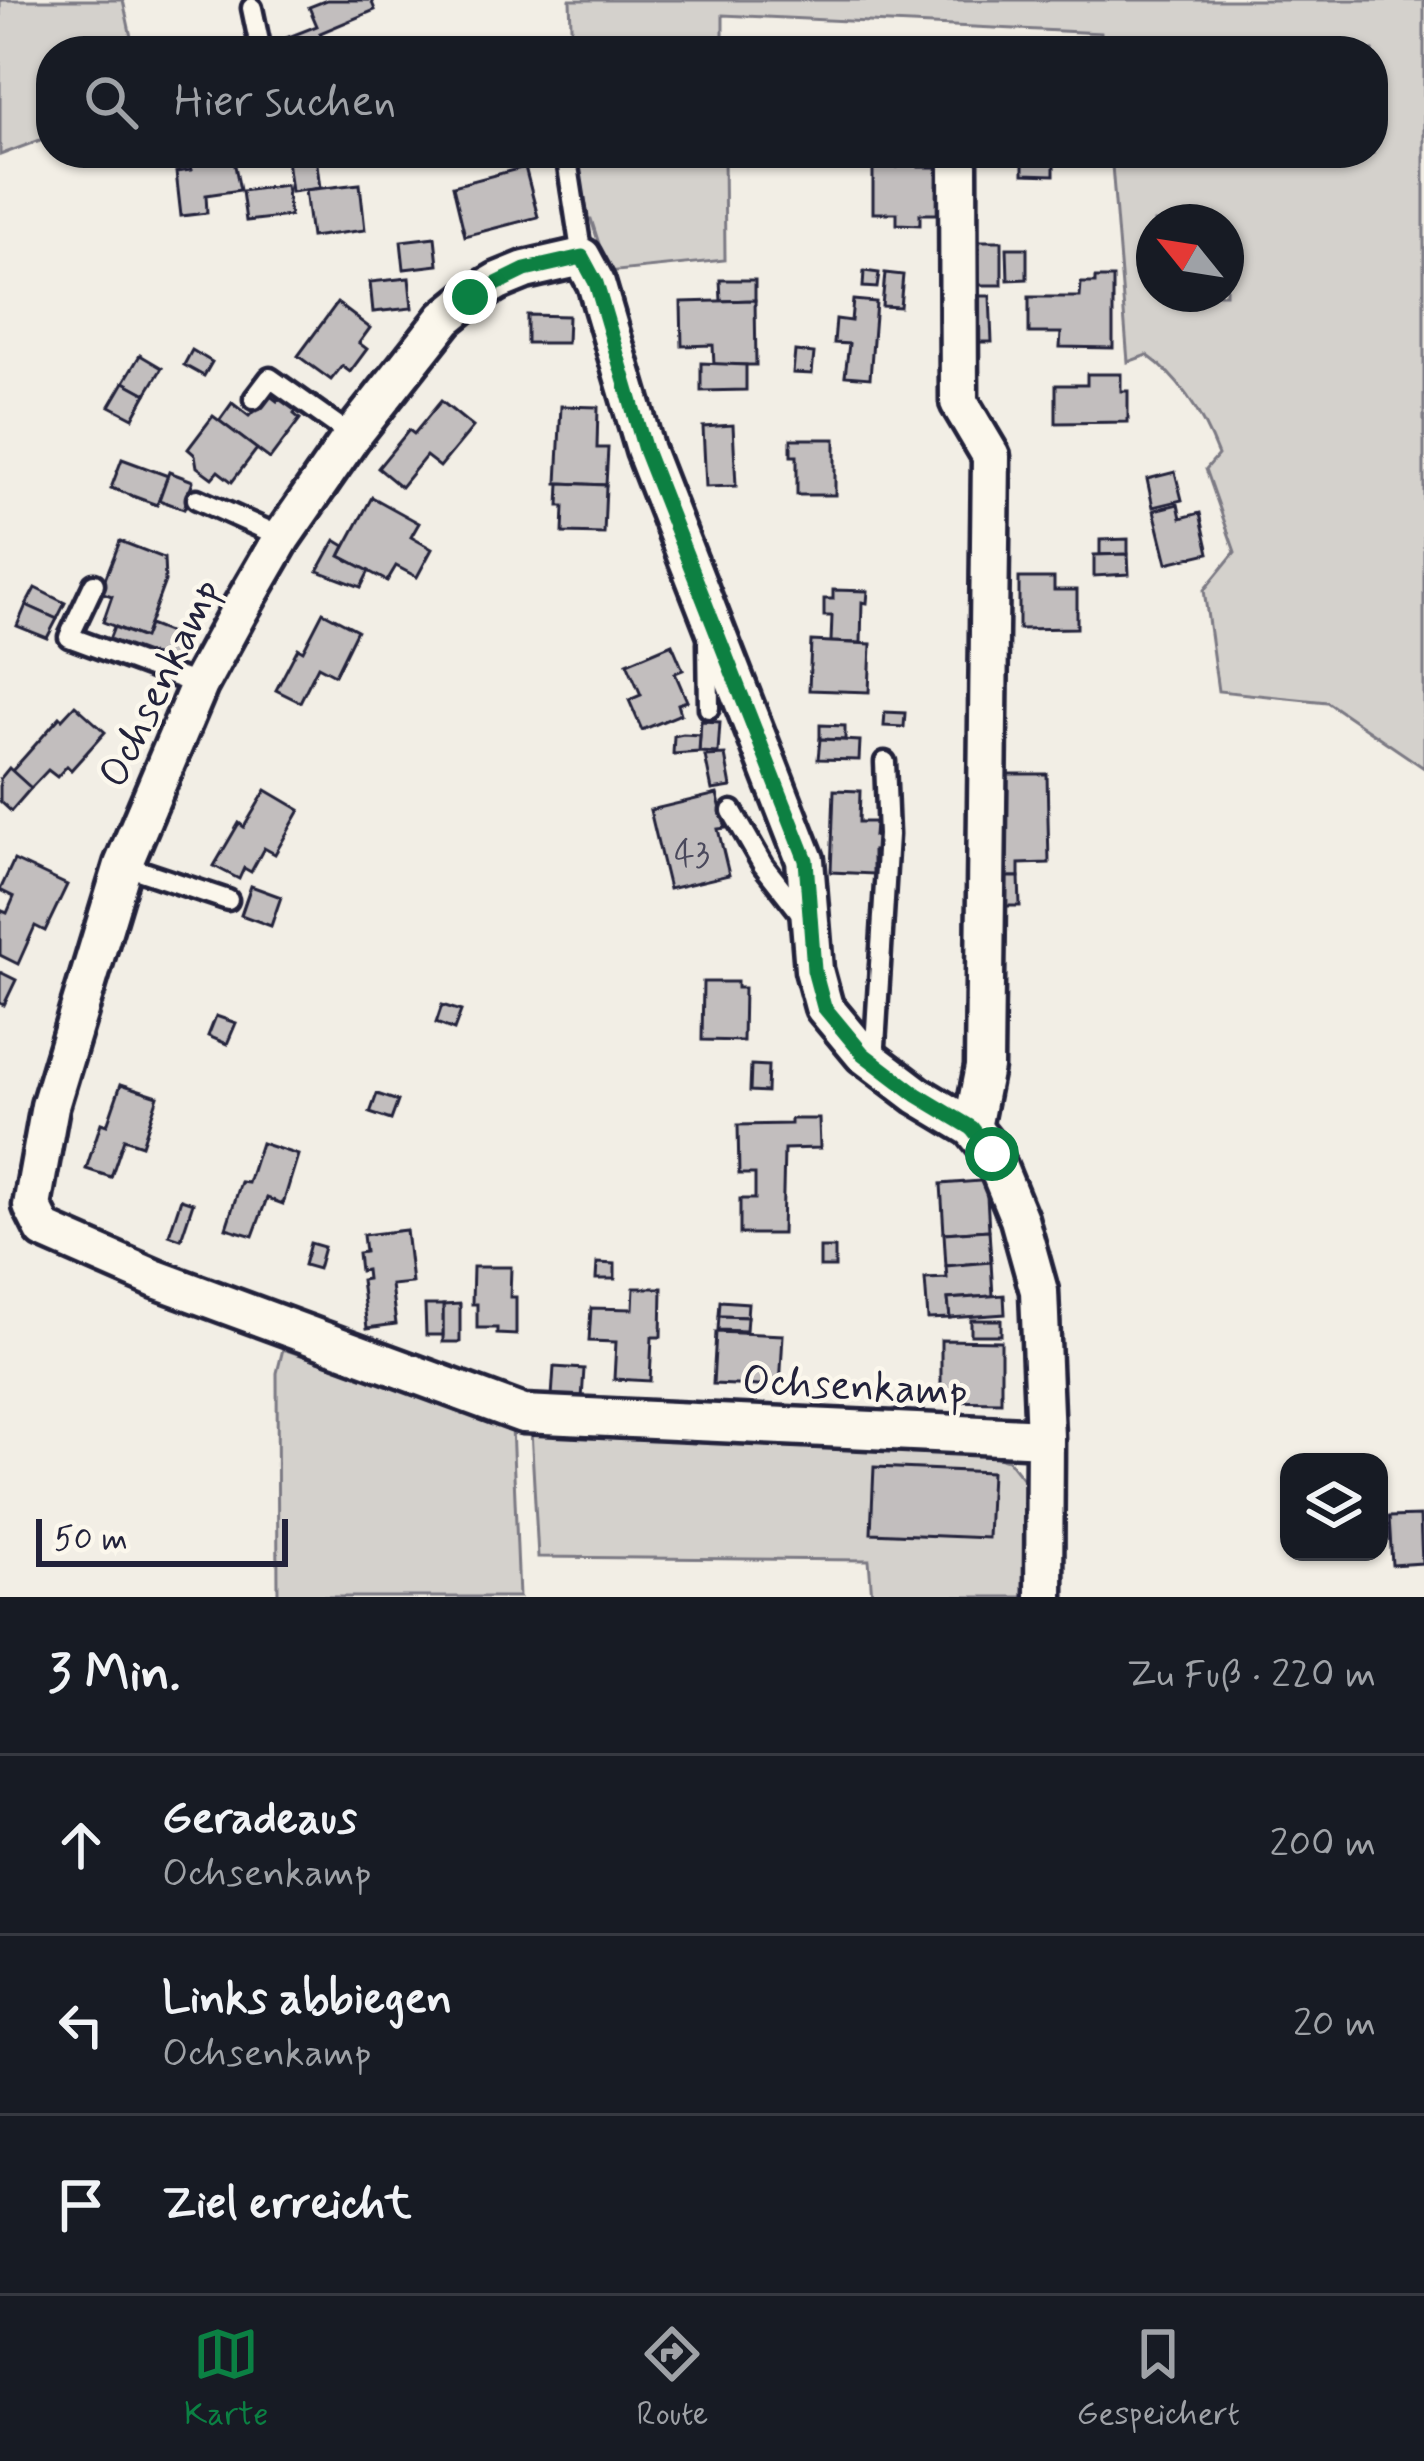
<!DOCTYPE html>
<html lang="de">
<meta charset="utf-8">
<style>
:root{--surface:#171b24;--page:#20242c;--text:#f1f3f6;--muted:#9ea1a6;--line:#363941;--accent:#0b8043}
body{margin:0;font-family:Mynerve,sans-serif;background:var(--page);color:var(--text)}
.controls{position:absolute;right:36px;bottom:36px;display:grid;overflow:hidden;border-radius:24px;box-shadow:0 3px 9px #0004}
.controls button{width:108px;height:108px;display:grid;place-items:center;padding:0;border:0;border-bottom:3px solid var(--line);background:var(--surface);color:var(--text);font:60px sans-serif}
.compass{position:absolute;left:1136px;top:204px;width:108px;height:108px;border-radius:50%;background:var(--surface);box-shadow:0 3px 9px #0004;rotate:300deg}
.scale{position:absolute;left:36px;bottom:30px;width:252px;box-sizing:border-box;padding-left:12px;border:6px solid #22223b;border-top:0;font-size:33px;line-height:42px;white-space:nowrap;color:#22223b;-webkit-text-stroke:9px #fbf7ec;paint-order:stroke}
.stop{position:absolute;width:36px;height:36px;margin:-27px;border:9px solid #0b8043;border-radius:50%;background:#fff}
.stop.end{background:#0b8043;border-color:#fff;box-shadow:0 3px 12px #0008}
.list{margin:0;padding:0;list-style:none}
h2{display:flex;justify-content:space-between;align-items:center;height:156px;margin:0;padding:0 48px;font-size:51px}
h2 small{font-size:39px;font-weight:400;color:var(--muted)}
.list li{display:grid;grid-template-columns:78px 1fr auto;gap:36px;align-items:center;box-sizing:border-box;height:180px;padding:0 48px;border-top:3px solid var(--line)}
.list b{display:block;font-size:45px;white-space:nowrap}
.list p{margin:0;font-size:39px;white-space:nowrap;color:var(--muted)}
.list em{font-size:39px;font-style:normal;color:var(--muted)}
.icon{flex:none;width:66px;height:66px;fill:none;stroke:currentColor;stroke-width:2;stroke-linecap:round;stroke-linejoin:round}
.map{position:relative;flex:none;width:1424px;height:1597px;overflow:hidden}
.search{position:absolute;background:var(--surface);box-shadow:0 3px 9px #0004;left:36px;right:36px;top:36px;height:132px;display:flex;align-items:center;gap:30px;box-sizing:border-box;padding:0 42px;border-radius:48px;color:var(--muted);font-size:45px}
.sheet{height:696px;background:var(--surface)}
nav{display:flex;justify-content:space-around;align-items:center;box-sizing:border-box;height:168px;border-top:3px solid var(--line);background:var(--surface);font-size:33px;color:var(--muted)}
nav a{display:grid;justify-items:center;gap:6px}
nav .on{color:var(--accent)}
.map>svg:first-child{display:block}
</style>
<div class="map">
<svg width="1424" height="1597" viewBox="0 0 1424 1597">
<rect width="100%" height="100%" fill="#f2eee5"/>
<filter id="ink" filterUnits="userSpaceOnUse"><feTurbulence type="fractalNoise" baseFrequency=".00833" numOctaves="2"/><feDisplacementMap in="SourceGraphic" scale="24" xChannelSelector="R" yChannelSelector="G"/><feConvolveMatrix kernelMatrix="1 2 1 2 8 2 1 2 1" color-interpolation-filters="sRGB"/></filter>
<g filter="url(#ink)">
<g fill="#d4d1cc" stroke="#7b7a84" stroke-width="3" fill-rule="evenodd">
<path d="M 0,0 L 123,0 L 134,51 L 51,51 L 51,136 L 0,155 Z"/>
<path d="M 570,0 L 1424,0 L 1424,768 L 1327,702 L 1218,691 L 1204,590 L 1235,552 L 1206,469 L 1218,455 C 1203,416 1181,379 1147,355 L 1128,362 L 1111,153 L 1373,153 L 1373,51 L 1103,51 L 1101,33 L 723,15 L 723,51 L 572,51 ZM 1154,222 L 1226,222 L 1226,294 L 1154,294 Z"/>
<path d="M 575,153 L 724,153 L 725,260 L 608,272 L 591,219 L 586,219 Z"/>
<path d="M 283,1349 L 512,1426 L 519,1597 L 278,1597 L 277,1373 Z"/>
<path d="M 531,1430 L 543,1433 L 981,1452 L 1008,1460 L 1026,1483 L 1025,1597 L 872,1597 L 869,1560 L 538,1557 Z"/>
</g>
<g fill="#c2bebe" stroke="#22223b" stroke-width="3">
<path d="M 327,0 L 371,0 L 375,10 L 320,33 L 328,51 L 279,51 L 276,42 L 317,26 L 309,7 Z"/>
<path d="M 950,44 L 995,46 L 995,51 L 950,51 Z"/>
<path d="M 189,153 L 236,153 L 236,156 L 233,156 L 240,190 L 206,195 L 207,213 L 181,216 L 176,172 L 191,170 Z"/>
<path d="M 316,156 L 320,188 L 291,192 L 287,159 Z"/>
<path d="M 1023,160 L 1054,160 L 1054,175 L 1023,174 Z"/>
<path d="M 897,162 L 919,162 L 919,167 L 939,167 L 938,214 L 920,214 L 920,225 L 897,224 L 897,213 L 873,213 L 873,167 L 897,167 Z"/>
<path d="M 525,167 L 538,217 L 465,236 L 453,186 Z"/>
<path d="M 360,184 L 365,230 L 311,237 L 305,190 Z"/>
<path d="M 286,185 L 290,216 L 246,221 L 242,191 Z"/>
<path d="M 435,237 L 438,265 L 404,269 L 401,241 Z"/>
<rect x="973" y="241" width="29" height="44"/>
<path d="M 1007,248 L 1027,248 L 1027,279 L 1008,280 Z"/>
<path d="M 864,271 L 879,273 L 877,288 L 863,287 Z"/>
<path d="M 885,273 L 903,275 L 900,307 L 882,306 Z"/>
<path d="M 409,278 L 412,308 L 373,312 L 370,282 Z"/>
<path d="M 1095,278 L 1113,278 L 1113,348 L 1060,347 L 1061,333 L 1029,333 L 1029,297 L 1080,297 L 1081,283 L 1095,283 Z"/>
<path d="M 720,280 L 755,280 L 755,300 L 721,301 Z"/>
<path d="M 967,296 L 990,296 L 992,342 L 967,342 Z"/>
<path d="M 755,300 L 756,365 L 714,365 L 713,345 L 682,346 L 681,302 Z"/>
<path d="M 853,300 L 876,302 L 870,378 L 845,376 L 849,344 L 834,343 L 836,319 L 851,321 Z"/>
<path d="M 337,303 L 370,328 L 359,343 L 367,349 L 350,372 L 342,366 L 331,380 L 298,356 Z"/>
<path d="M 527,315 L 568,316 L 567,343 L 527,343 Z"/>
<path d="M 192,350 L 212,362 L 204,376 L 184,365 Z"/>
<path d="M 795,351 L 814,353 L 812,374 L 793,373 Z"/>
<path d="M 140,355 L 162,368 L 146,394 L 124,382 Z"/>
<path d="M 701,363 L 746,365 L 746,390 L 701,391 Z"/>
<path d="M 1087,374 L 1121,374 L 1121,391 L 1128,391 L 1128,422 L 1056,423 L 1056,385 L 1087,385 Z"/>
<path d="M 124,382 L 146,394 L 133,418 L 110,406 Z"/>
<path d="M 269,395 L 277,401 L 281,395 L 298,407 L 294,414 L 300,419 L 270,459 L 219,421 L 232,403 L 249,416 Z"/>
<path d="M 441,401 L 473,427 L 440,467 L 426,456 L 401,487 L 378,468 L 409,430 L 414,434 Z"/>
<path d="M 561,406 L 598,407 L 597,448 L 608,448 L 606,485 L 557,483 Z"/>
<path d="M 213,416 L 257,449 L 232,482 L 218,471 L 212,478 L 197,467 L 195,455 L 188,449 Z"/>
<path d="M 733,425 L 736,486 L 706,487 L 703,427 Z"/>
<path d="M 791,439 L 835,439 L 835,495 L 797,495 L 797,456 L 791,456 Z"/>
<path d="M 122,459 L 168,476 L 157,505 L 111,488 Z"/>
<path d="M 169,472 L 193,481 L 184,509 L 159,500 Z"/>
<path d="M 1175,472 L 1182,500 L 1153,507 L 1147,479 Z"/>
<path d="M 560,483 L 606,485 L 604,534 L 563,533 L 564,506 L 559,506 Z"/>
<path d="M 372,497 L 419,523 L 411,537 L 432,549 L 417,577 L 396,566 L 387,581 L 340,556 Z"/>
<path d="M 1178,504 L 1181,518 L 1200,513 L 1209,553 L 1167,563 L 1154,510 Z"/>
<path d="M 1128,539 L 1128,554 L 1100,555 L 1100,540 Z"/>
<path d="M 335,540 L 345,546 L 340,556 L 369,571 L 361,587 L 318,571 Z"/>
<path d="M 120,541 L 164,558 L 165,581 L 144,638 L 103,622 L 112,596 L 100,592 Z"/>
<path d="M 1128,554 L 1129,574 L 1094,576 L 1094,555 Z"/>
<path d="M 1019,578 L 1054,578 L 1054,590 L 1077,590 L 1077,628 L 1019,629 Z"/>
<path d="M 35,588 L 65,603 L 57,619 L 26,605 Z"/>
<path d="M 833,590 L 868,591 L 867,603 L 862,602 L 861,643 L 831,642 L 832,616 L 824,616 L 824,599 L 833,599 Z"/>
<path d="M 26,605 L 57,619 L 47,638 L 17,626 Z"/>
<path d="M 323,612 L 357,630 L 335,675 L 318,666 L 300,702 L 276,690 L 298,648 L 303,651 Z"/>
<path d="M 149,625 L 186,639 L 174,670 L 107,645 L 114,627 L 144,638 Z"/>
<path d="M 811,641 L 871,644 L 869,692 L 809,690 Z"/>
<path d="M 672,644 L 683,670 L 675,673 L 687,701 L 678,704 L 681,714 L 642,730 L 629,700 L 641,695 L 627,663 Z"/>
<path d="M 75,705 L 105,732 L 71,770 L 67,766 L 57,777 L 48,770 L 31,788 L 12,771 L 60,717 L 62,719 Z"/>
<path d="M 885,712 L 905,713 L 904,727 L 884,726 Z"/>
<path d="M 701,721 L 720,722 L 718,753 L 699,752 Z"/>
<path d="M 820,725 L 845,726 L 845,740 L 820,739 Z"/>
<path d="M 683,734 L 700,735 L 699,752 L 673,754 L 674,736 Z"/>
<path d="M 820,739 L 860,741 L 859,760 L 818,759 Z"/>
<path d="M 725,755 L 731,787 L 712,790 L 705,756 Z"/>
<path d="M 9,768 L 31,788 L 11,811 L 0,801 L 0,779 Z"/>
<path d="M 1002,774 L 1047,774 L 1049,863 L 1019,864 L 1019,877 L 1004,877 Z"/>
<path d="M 266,790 L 300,810 L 275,854 L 264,848 L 251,872 L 244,868 L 239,879 L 214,866 L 239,823 L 244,827 Z"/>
<path d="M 834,790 L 860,791 L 859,822 L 875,822 L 874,836 L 883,837 L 883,852 L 873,851 L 873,874 L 831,872 Z"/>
<path d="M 717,794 L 726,828 L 718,829 L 729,875 L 669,889 L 650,810 Z"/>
<path d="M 14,860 L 67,885 L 45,931 L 35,926 L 18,964 L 0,955 L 0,910 L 7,913 L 14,897 L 0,890 Z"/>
<path d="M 1004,877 L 1019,877 L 1020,906 L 1004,906 Z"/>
<path d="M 251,886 L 281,897 L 271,926 L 241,915 Z"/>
<path d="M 0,972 L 16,980 L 4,1005 L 0,1003 Z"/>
<path d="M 703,982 L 737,982 L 737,988 L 744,988 L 743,1041 L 702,1040 Z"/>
<path d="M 442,1005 L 461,1011 L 454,1030 L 436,1023 Z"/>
<path d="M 216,1016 L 236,1023 L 227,1044 L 208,1036 Z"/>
<path d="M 751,1065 L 768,1066 L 767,1092 L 750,1091 Z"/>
<path d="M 121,1084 L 158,1096 L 142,1145 L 124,1139 L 111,1177 L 86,1169 L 101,1123 L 107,1125 Z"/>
<path d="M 377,1094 L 398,1101 L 391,1120 L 370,1113 Z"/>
<path d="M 791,1119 L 819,1119 L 820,1148 L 784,1149 L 782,1234 L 740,1234 L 740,1199 L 755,1199 L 755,1174 L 739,1174 L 738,1125 L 791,1124 Z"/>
<path d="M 261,1143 L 298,1155 L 283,1204 L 267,1198 L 253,1236 L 226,1228 L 241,1182 L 248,1183 Z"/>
<path d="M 993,1180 L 994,1196 L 987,1196 L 989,1230 L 944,1233 L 941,1184 Z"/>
<path d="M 181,1199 L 193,1203 L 181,1239 L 169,1235 Z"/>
<path d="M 406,1230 L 412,1283 L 391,1285 L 396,1324 L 367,1328 L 361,1280 L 367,1279 L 366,1270 L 360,1271 L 358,1253 L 365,1252 L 363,1235 Z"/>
<path d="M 989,1230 L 991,1262 L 946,1266 L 944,1233 Z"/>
<path d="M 310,1243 L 324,1247 L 318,1269 L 304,1265 Z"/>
<rect x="820" y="1248" width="15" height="19"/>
<path d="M 991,1262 L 993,1296 L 948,1299 L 950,1318 L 928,1319 L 925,1279 L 947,1278 L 946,1266 Z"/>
<path d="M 597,1263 L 615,1264 L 615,1279 L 596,1279 Z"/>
<path d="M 473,1267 L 511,1267 L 510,1297 L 516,1297 L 516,1335 L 497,1334 L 497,1328 L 477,1328 L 477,1304 L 472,1304 Z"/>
<path d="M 634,1288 L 662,1288 L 661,1337 L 652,1337 L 650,1381 L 614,1379 L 616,1342 L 589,1341 L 591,1308 L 633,1309 Z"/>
<path d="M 1004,1295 L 1005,1314 L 950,1318 L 948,1299 Z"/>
<path d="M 720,1301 L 748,1303 L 747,1317 L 719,1316 Z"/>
<path d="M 460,1304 L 460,1342 L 443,1342 L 443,1305 Z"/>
<path d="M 425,1305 L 443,1305 L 443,1335 L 426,1335 Z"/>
<path d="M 719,1316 L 747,1317 L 746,1331 L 718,1330 Z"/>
<rect x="971" y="1320" width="30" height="15"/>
<path d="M 716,1332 L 783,1335 L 780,1387 L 713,1384 Z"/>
<path d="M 941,1340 L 1001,1341 L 1001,1402 L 941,1401 Z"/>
<path d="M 554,1367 L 584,1369 L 582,1399 L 552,1397 Z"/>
<path d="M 874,1467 L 991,1472 L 988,1538 L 871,1533 Z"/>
<path d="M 1420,1516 L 1422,1563 L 1392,1565 L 1389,1517 Z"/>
</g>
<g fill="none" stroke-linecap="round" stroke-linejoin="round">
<defs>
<g id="lane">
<path d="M 252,8 L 261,51"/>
<path d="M 554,153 L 567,160 L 582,257"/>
<path d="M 254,399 L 270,378 L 352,436"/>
<path d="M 197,499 L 282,537"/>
<path d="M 94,584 L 69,637 L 199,685"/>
<path d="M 708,642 L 709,708"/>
<path d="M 732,811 L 763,865 L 803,916"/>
<path d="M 123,865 L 228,900"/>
<path d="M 874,1062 L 888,835 L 885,762"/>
</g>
<g id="street">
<path d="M 958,163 L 959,402 L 991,456 L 984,1067 L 972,1128"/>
<path d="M 1044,1597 L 1045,1438 L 1039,1291 L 1019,1219 L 992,1153 L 972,1128 L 917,1095 L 863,1054 L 824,1007 L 814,970 L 805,860 L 645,450 L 596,283 L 582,257 L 525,270 L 498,281 L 471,297 L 445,318 L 352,436 L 282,537 L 238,613 L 199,685 L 123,865 L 50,1106 L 32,1206 L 44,1230 L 156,1279 L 523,1414 L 1045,1438"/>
</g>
</defs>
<use href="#lane" stroke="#22223b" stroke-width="27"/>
<use href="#street" stroke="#22223b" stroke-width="45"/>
<use href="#lane" stroke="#fbf7ec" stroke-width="18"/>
<use href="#street" stroke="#fbf7ec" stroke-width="36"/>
</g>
</g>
<g fill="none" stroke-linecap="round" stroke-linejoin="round" filter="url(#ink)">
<path stroke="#0b8043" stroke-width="15" d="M 470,297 L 525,270 L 582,257 L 596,283 L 645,450 L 806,860 L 814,970 L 824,1007 L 863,1054 L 917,1095 L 972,1128 L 992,1154"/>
</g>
<g text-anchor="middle" stroke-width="9" stroke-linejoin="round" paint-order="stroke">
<g font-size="36" fill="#4a495c">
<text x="692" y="865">43</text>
</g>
<g font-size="42" fill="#22223b" stroke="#fbf7ec">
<text transform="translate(158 682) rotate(-64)" y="15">Ochsenkamp</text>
<text transform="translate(855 1384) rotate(3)" y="15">Ochsenkamp</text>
</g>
</g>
</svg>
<div class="controls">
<button><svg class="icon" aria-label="layers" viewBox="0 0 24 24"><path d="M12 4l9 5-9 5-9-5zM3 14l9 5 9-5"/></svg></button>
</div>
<svg class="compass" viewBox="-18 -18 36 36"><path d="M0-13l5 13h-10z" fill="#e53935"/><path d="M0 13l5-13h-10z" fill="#9ea1a6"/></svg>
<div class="scale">50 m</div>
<div class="stop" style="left:992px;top:1154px"></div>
<div class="stop end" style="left:470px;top:297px"></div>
<div class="search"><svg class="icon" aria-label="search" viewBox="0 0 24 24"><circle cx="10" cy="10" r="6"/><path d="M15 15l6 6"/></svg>Hier suchen</div>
</div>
<section class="sheet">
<h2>3 Min.<small>Zu Fuß · 220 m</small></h2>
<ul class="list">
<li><svg class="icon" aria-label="ahead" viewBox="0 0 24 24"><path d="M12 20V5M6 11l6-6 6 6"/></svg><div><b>Geradeaus</b><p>Ochsenkamp</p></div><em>200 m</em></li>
<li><svg class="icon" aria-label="left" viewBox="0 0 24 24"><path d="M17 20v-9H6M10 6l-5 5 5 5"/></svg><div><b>Links abbiegen</b><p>Ochsenkamp</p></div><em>20 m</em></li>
<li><svg class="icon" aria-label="arrive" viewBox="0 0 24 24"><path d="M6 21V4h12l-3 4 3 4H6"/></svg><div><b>Ziel erreicht</b></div></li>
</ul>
</section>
<nav>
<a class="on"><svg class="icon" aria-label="map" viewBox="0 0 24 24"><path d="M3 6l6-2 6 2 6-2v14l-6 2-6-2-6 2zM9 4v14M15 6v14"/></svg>Karte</a>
<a><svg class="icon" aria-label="directions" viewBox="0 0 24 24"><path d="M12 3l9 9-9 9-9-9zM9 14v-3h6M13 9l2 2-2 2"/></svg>Route</a>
<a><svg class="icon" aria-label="saved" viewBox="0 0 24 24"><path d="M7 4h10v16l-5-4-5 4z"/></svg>Gespeichert</a>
</nav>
